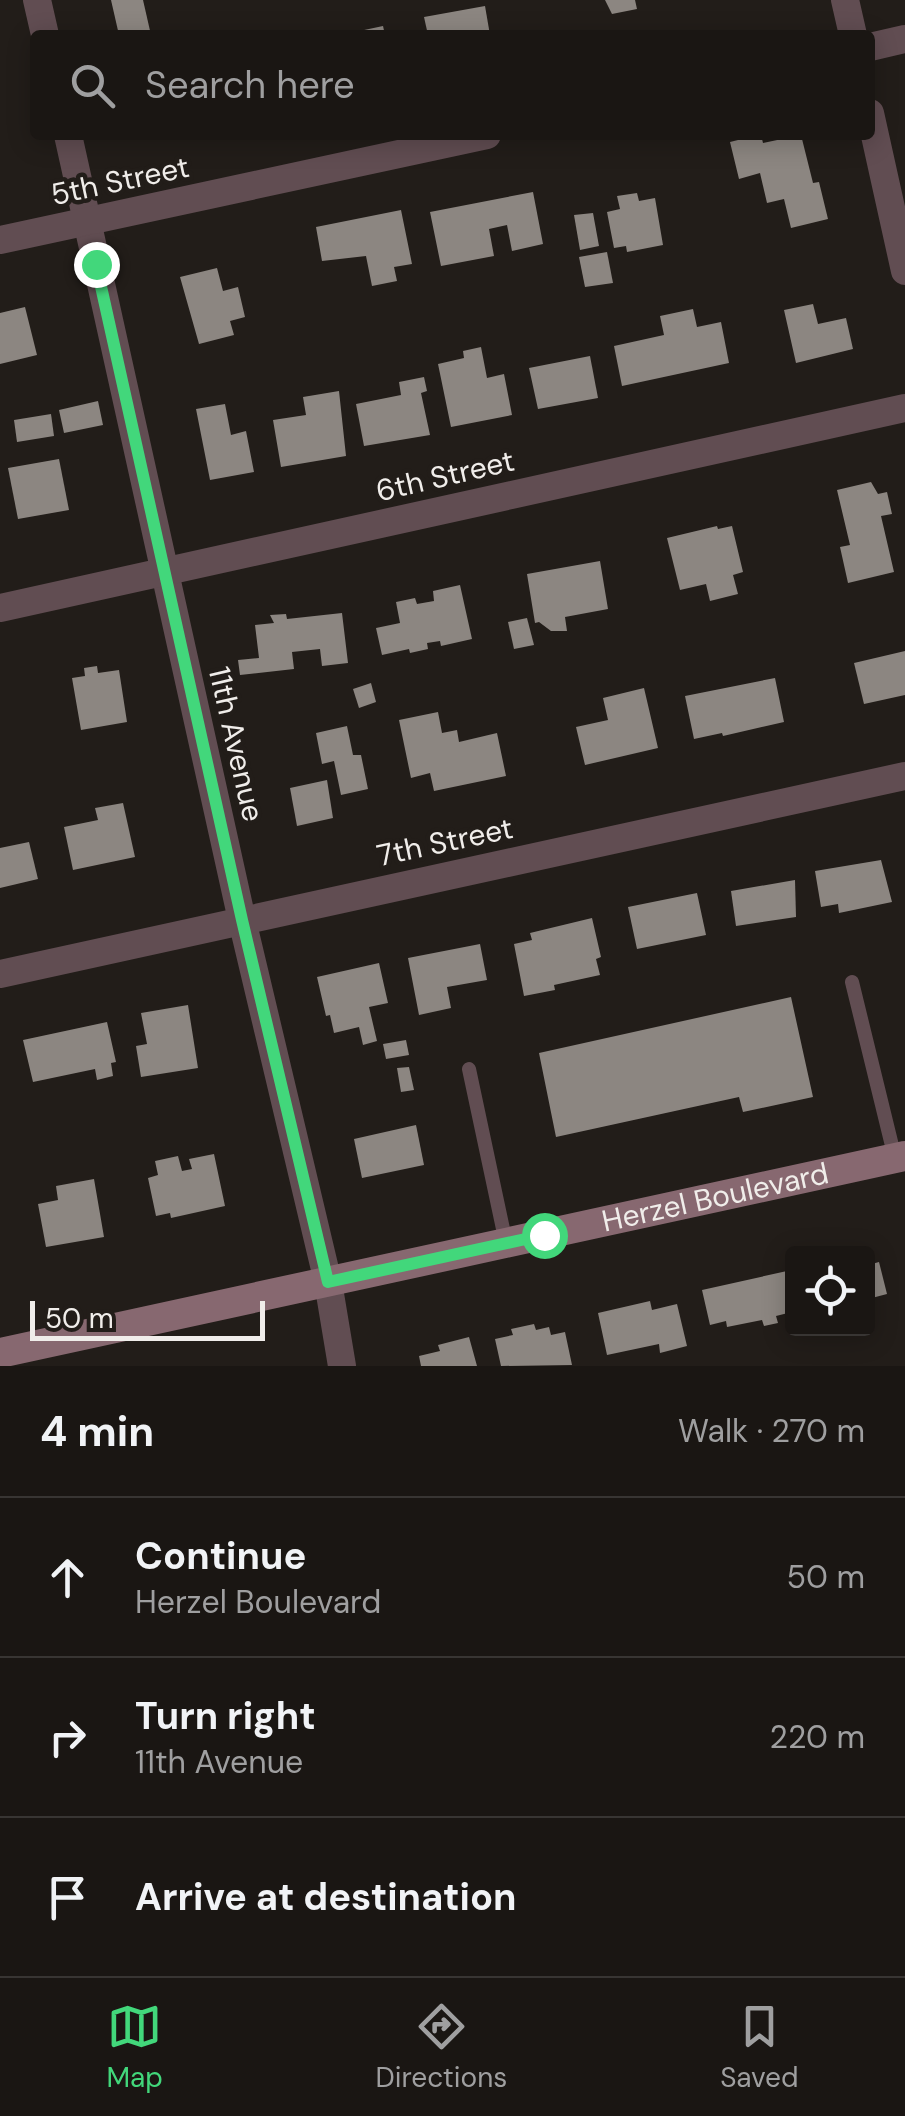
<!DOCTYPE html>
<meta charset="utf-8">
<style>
:root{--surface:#1a1613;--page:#272321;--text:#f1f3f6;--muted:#9f9fa0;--line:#383533;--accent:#42d77b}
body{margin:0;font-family:"DM Sans",sans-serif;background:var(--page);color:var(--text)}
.controls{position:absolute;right:30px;bottom:30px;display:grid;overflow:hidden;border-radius:10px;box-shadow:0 5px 25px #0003}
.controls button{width:90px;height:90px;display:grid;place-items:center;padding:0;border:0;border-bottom:2px solid var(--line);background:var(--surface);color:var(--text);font:50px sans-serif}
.scale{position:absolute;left:30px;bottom:25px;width:235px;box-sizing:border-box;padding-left:10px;border:5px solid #f0edea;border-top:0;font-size:28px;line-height:35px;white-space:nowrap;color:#f0edea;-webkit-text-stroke:8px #221d19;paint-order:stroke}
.stop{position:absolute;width:30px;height:30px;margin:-22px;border:8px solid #42d77b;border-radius:50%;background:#fff}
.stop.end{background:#42d77b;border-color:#fff;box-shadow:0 2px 10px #0008}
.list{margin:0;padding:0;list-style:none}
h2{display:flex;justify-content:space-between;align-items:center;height:130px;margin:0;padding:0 40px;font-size:42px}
h2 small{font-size:32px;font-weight:400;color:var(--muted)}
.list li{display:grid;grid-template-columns:65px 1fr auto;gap:30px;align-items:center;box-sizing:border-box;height:160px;padding:0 40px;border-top:2px solid var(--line)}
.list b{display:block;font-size:38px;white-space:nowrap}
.list p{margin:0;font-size:32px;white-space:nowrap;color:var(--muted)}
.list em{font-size:32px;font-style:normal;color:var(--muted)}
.icon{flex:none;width:55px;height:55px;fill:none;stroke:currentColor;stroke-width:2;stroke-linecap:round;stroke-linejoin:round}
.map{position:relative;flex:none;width:905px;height:1366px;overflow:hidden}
.search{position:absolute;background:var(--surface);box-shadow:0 5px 25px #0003;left:30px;right:30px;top:30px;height:110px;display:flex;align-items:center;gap:25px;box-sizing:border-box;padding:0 35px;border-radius:10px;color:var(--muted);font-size:38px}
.sheet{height:610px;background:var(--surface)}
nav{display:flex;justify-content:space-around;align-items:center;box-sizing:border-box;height:140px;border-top:2px solid var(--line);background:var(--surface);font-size:28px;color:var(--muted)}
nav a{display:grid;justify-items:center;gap:5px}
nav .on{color:var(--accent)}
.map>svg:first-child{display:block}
</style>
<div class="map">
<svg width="905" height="1366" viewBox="0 0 905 1366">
<rect width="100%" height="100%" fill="#221d19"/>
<g fill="#8c8681">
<path d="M 111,0 L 143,0 L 151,35 L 119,35 Z"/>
<path d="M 605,0 L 635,0 L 637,9 L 612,14 Z"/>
<path d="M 485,6 L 490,35 L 428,35 L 424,17 Z"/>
<path d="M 383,26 L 385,35 L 350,35 L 350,33 Z"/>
<path d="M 737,135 L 761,135 L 763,143 L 801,135 L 813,183 L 819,182 L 828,219 L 791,228 L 784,199 L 767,203 L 760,173 L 739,179 L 730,142 L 738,140 Z"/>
<path d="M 533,192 L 543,244 L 512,251 L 507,225 L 489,229 L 494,256 L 441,266 L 430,212 Z"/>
<path d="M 637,193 L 639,201 L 655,198 L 663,245 L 627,252 L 626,246 L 614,248 L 607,212 L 620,209 L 617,196 Z"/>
<path d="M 401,210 L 412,264 L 394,267 L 397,281 L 372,286 L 366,256 L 322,261 L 316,227 Z"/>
<path d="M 593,213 L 599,246 L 580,250 L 574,215 Z"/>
<path d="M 607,252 L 613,283 L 585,287 L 579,257 Z"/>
<path d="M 217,268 L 223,291 L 238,287 L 245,317 L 230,321 L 234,335 L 199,344 L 180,277 Z"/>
<path d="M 813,304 L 818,324 L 846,318 L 853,349 L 796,363 L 784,310 Z"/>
<path d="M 25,307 L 37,355 L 0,364 L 0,313 Z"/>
<path d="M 693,309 L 697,327 L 721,322 L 729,363 L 622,386 L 614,346 L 664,335 L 660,316 Z"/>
<path d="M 481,347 L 487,378 L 504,374 L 512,415 L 451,427 L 438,364 L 464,358 L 463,351 Z"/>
<path d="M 590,356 L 598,398 L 538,409 L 529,368 Z"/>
<path d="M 424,377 L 427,391 L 421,393 L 430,435 L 364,446 L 356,404 L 401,395 L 399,382 Z"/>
<path d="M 339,391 L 346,456 L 281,467 L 273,420 L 306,415 L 303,397 Z"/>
<path d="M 98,401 L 103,425 L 64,433 L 59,410 Z"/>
<path d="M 225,404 L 231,435 L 246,431 L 254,472 L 210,480 L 196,409 Z"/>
<path d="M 51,414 L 54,436 L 17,442 L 14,420 Z"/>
<path d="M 59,459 L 69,510 L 18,519 L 8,468 Z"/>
<path d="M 871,482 L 878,494 L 887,492 L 892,514 L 881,516 L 894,572 L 848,583 L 840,547 L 850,545 L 837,490 Z"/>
<path d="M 717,526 L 718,529 L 732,526 L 743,572 L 733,575 L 738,594 L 710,601 L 706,584 L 680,590 L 667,538 Z"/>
<path d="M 600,561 L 608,609 L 565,617 L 567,631 L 551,631 L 539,622 L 535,623 L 527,574 Z"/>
<path d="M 460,585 L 472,639 L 441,646 L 440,641 L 427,643 L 428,649 L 410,653 L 409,649 L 382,655 L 376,628 L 400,623 L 396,602 L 415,598 L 417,604 L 434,601 L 433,591 Z"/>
<path d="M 342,613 L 348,663 L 322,666 L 320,649 L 292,652 L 294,669 L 240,675 L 238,660 L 259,658 L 255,625 L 274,623 L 270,615 L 286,614 L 287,619 Z"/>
<path d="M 527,618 L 534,645 L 514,649 L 508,622 Z"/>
<path d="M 905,651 L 905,695 L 864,704 L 854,663 Z"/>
<path d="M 97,666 L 98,673 L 119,670 L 127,722 L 81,730 L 72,678 L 85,676 L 84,668 Z"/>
<path d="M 775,678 L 784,722 L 723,736 L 722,733 L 694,739 L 685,696 Z"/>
<path d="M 371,683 L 376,702 L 359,708 L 353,689 Z"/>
<path d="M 644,688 L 658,748 L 585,765 L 576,727 L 608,720 L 603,698 Z"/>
<path d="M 438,712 L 442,733 L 457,730 L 459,742 L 497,733 L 506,776 L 434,791 L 430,773 L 411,778 L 399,720 Z"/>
<path d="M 347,726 L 353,755 L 361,755 L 368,789 L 341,795 L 334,761 L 322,764 L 316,733 Z"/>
<path d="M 327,780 L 333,818 L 297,826 L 290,788 Z"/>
<path d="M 123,803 L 135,857 L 73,870 L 64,827 L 98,820 L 95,808 Z"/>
<path d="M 29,842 L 38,879 L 0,888 L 0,848 Z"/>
<path d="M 881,860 L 892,902 L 839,913 L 838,904 L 821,907 L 815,871 Z"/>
<path d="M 795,880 L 796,917 L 736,926 L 731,891 Z"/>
<path d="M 697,893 L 706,935 L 637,949 L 628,907 Z"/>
<path d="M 592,918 L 601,957 L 596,959 L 600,975 L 554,985 L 555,990 L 524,996 L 514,944 L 532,940 L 530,933 Z"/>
<path d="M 480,944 L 487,980 L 447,987 L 451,1008 L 419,1015 L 408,958 Z"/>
<path d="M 379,963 L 388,1003 L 369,1007 L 377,1041 L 363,1045 L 359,1027 L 334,1033 L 330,1015 L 326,1016 L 317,977 Z"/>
<path d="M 791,997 L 813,1097 L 743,1112 L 739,1097 L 556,1137 L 539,1053 Z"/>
<path d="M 188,1005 L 198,1068 L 141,1077 L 136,1046 L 147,1044 L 141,1013 Z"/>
<path d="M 107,1022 L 116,1062 L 111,1063 L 113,1076 L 97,1080 L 95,1069 L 33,1082 L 23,1040 Z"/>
<path d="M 406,1040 L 409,1055 L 386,1059 L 383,1044 Z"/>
<path d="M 409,1067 L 414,1090 L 401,1092 L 397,1068 Z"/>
<path d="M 416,1125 L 424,1165 L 362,1178 L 354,1139 Z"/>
<path d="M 214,1154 L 225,1206 L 171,1218 L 170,1213 L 156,1216 L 148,1178 L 158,1175 L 155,1161 L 178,1156 L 182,1171 L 192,1169 L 189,1159 Z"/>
<path d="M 94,1179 L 104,1237 L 46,1247 L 38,1204 L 58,1200 L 56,1186 Z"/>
<path d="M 879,1262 L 887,1294 L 868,1299 L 868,1265 Z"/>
<path d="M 787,1271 L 792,1312 L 776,1316 L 778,1323 L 764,1326 L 762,1320 L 727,1327 L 726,1321 L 710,1325 L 702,1290 Z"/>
<path d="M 650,1301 L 652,1310 L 677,1304 L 687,1346 L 660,1353 L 659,1344 L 607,1355 L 598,1313 Z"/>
<path d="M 534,1324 L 536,1330 L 549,1327 L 551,1335 L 565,1332 L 572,1365 L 501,1366 L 495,1339 L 513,1335 L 511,1329 Z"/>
<path d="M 469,1337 L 477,1366 L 421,1366 L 419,1356 L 440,1351 L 438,1345 Z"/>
</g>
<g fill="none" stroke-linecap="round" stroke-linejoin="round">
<g stroke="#614d52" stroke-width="14">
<path d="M 852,982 L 895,1158"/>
<path d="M 469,1069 L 506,1243"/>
</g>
<g stroke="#614d52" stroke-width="28">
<path d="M 37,0 L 45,35"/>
<path d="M 845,0 L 853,35"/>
<path d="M 870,47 L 905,39"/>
<path d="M 870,113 L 905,271"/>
<path d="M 68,135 L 242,920 L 328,1282 L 342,1366"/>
<path d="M 0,240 L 487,135"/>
<path d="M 0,608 L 905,408"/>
<path d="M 0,974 L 905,776"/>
</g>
<path stroke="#876870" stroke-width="30" id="s1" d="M 0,1353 L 905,1156"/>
</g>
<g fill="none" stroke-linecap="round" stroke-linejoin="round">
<path stroke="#42d77b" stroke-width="12" d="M 96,264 L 242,920 L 328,1282 L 544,1235"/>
</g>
<g text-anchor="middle" stroke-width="9" stroke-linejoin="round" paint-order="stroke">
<g font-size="30" fill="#f0edea" stroke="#221d19">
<text transform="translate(120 181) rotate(-12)" y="10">5th Street</text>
<text transform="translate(445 476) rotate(-13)" y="10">6th Street</text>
<text transform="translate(236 744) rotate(77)" y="10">11th Avenue</text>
<text transform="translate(445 842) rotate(-12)" y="10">7th Street</text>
<text dy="10" stroke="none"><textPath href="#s1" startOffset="732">Herzel Boulevard</textPath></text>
</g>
</g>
</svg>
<div class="controls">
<button><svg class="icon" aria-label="locate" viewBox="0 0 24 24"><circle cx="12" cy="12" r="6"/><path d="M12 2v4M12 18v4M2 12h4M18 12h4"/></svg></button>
</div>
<div class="scale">50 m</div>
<div class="stop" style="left:544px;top:1235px"></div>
<div class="stop end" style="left:96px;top:264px"></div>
<div class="search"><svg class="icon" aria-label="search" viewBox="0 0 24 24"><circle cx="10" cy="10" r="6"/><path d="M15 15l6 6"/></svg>Search here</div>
</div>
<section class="sheet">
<h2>4 min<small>Walk · 270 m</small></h2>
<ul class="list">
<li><svg class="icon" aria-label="ahead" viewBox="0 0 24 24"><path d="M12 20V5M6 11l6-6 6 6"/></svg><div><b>Continue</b><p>Herzel Boulevard</p></div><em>50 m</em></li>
<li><svg class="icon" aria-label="right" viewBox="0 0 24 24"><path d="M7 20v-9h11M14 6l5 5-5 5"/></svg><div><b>Turn right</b><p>11th Avenue</p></div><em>220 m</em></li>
<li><svg class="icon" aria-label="arrive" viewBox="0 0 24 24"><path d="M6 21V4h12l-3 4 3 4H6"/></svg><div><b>Arrive at destination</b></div></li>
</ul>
</section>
<nav>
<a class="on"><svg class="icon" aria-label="map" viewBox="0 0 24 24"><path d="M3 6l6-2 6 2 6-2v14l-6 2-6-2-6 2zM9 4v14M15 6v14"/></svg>Map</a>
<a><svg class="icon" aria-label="directions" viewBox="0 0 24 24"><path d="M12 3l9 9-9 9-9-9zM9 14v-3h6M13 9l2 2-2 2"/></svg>Directions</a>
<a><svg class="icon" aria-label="saved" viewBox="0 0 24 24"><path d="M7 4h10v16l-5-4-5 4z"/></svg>Saved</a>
</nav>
